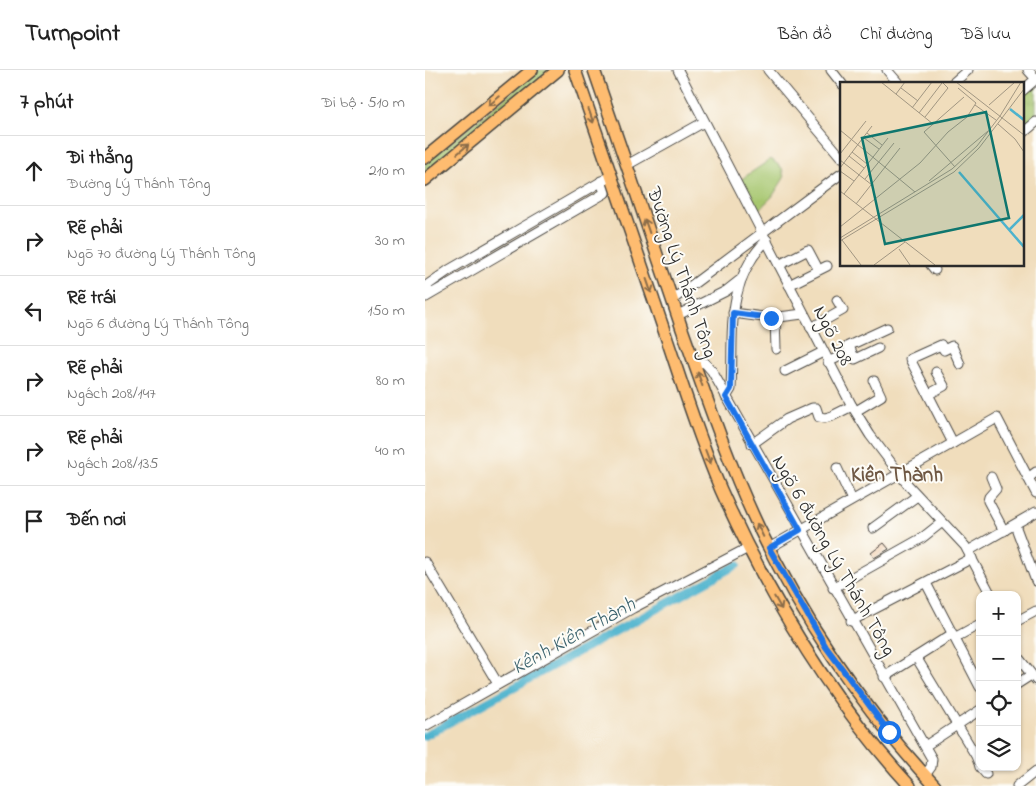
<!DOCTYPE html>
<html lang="vi">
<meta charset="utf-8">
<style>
:root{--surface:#fff;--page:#f2f2f2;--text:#222;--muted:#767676;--line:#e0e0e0}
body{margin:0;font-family:"Indie Flower",sans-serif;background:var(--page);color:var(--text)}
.controls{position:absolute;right:15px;bottom:15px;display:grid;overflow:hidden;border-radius:10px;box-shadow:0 1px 4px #0004}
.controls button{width:45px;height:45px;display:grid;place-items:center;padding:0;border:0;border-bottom:1px solid var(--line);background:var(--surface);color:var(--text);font:25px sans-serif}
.stop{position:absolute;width:15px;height:15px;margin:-11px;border:4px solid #1a73e8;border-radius:50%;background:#fff}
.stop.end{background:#1a73e8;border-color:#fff;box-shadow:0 1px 5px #0008}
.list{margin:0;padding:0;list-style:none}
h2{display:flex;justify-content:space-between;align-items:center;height:65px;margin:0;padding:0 20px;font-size:21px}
h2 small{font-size:16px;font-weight:400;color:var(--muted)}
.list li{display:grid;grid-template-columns:32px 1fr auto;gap:15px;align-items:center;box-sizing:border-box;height:70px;padding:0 20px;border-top:1px solid var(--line)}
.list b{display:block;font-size:19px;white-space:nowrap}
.list p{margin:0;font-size:16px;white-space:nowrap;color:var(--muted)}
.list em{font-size:16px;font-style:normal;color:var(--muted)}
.icon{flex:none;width:28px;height:28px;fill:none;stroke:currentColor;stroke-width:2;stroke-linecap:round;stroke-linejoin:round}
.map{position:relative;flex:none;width:611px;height:716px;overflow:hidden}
header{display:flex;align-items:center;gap:30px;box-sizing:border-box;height:70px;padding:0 25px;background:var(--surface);border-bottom:1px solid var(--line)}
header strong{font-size:24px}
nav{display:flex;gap:28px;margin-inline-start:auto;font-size:18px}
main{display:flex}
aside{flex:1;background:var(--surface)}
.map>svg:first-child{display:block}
</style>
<header>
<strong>Turnpoint</strong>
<nav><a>Bản đồ</a><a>Chỉ đường</a><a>Đã lưu</a></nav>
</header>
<main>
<aside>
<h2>7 phút<small>Đi bộ · 510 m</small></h2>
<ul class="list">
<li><svg class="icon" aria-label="ahead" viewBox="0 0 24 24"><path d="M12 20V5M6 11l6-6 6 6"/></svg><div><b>Đi thẳng</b><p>Đường Lý Thánh Tông</p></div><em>210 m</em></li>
<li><svg class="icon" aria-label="right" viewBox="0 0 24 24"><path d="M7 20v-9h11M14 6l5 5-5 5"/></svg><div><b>Rẽ phải</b><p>Ngõ 70 đường Lý Thánh Tông</p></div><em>30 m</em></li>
<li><svg class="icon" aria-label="left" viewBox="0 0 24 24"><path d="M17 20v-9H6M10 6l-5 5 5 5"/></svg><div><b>Rẽ trái</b><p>Ngõ 6 đường Lý Thánh Tông</p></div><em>150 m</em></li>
<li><svg class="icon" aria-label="right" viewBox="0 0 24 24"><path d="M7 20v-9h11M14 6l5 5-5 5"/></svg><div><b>Rẽ phải</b><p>Ngách 208/147</p></div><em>80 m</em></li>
<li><svg class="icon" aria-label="right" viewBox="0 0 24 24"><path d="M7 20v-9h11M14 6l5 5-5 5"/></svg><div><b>Rẽ phải</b><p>Ngách 208/135</p></div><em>40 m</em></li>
<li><svg class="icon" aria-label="arrive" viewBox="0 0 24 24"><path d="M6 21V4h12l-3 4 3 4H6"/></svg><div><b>Đến nơi</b></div></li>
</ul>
</aside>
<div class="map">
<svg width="611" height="716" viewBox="0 0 611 716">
<defs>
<pattern id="park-tufts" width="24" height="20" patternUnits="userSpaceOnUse" patternTransform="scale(1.25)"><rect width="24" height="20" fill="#a6c66e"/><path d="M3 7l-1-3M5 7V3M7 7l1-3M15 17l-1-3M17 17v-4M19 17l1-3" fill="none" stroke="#8faa5f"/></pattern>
<pattern id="building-hatch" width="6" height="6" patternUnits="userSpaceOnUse" patternTransform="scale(1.25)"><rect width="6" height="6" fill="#eead73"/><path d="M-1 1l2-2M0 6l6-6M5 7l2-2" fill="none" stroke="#c18d5f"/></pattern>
</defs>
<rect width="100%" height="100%" fill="#fdfcf7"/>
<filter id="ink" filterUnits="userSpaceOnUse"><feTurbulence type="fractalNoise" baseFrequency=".02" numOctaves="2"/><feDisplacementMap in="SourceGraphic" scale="10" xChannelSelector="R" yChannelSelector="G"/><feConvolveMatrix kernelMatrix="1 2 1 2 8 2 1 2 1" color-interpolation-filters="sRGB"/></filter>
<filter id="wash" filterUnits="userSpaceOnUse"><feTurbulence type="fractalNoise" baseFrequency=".0096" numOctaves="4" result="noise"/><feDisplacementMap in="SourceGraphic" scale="20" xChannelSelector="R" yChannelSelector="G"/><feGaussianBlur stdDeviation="1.12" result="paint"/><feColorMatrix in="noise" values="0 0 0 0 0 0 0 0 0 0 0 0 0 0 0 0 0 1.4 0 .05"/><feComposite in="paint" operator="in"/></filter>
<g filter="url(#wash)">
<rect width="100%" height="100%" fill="#f0ddbc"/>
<g fill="#a6c66e" stroke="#68784c">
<path d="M 114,0 L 126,0 L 0,102 L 0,94 Z"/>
<path d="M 346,89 L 357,98 L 359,108 L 347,127 L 332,141 L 315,110 Z"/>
</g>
<path fill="url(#park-tufts)" stroke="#68784c" d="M 611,10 L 611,52 L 597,64 L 597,21 Z"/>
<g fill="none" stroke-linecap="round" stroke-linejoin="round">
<path stroke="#4eb3cd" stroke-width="8" d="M 0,666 L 312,495"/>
</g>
<g id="blocks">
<path fill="url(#building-hatch)" d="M 459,473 L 464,479 L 449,488 L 446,483 Z"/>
</g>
</g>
<g filter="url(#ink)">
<use href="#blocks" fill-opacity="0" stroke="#494641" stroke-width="1"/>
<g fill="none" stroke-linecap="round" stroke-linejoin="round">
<defs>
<g id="minor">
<path d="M 253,0 L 427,336 L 445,365 L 483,415 L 540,476 L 566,525"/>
<path d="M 343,0 L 416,87"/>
<path d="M 406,0 L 417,14"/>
<path d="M 462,0 L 474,14"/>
<path d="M 527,14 L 543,0"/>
<path d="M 597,21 L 611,9 L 603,0"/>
<path d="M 597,64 L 611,52"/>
<path d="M 202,95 L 279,52"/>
<path d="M 354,195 L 383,180 L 391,195"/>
<path d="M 506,195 L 510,200"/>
<path d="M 364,215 L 402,196"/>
<path d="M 5,224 L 1,216 L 24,200 L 186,106"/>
<path d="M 1,227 L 180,123 L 176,111"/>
<path d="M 247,230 L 416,104"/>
<path d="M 308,243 L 346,248 L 378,244"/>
<path d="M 253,245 L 301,221 L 315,210"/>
<path d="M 350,248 L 351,279"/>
<path d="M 386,258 L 418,240 L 412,230"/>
<path d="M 426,281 L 430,289 L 453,278"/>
<path d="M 268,291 L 280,293 L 287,301 L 507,689 L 506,697 L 500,705"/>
<path d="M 403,292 L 426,281 L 423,276 L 462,258"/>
<path d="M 360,301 L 398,282"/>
<path d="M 504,324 L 519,316 L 511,302"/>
<path d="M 301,327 L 306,319 C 309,264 299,213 342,170"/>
<path d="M 431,341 L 456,326 L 449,311"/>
<path d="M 528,373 L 485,289 L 516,275 L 519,280 L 527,276 L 535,294"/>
<path d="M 327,374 L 362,349 L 387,338 L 391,338 L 394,347 L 400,348 L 407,346 L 427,336"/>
<path d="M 412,398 L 427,430"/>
<path d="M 566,407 L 571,419 L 564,427 L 563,431 L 579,461"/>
<path d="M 603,408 L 611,402"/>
<path d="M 590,455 L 611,511"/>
<path d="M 448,458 L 492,426"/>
<path d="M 344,478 L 572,348 L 611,423"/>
<path d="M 543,481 L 611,442"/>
<path d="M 0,492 L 73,614"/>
<path d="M 501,513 L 555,617"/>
<path d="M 408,518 L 497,468 L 516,453"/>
<path d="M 426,551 L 547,488"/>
<path d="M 592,551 L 611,541"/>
<path d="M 592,586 L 611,610"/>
<path d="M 491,587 L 551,686 L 555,696"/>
<path d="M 459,607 L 524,566 L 533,566 L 555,554"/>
<path d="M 592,614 L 606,605"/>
<path d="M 0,656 L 208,538 L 323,478"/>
<path d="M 500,676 L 555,640"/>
<path d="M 555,697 L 561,704"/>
<path d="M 592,716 L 611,701"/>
</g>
<g id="major">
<path d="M 150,0 C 177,77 203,154 229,231 C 251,294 270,359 296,420 C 344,527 405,629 485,716"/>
<path d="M 169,0 C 199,86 228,173 257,259 C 281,326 303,393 334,458 C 379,551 439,640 510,716"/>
<path d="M 0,88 L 107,0"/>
<path d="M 0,110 L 133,0"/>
</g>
</defs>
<use href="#minor" stroke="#494641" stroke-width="11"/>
<use href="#major" stroke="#494641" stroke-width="14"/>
<use href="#minor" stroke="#fff" stroke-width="9"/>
<use href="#major" stroke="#febc70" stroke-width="11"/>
</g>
<defs><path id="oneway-shaft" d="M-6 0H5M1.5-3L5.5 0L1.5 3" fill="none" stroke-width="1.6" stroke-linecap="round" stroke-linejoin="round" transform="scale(1.25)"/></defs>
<g stroke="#8a6c4a">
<use href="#oneway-shaft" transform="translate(69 31) rotate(141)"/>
<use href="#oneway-shaft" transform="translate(166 46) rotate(71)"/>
<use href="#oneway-shaft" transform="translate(38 79) rotate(-40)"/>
<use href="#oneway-shaft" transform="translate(222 156) rotate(-109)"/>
<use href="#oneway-shaft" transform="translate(224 216) rotate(71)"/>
<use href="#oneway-shaft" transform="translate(275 309) rotate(-109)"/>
<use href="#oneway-shaft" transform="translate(283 387) rotate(69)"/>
<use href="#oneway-shaft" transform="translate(335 460) rotate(-116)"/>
<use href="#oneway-shaft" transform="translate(353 533) rotate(60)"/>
</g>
</g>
<g fill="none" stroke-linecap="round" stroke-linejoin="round" filter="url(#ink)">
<path stroke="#1a73e8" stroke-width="6" d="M 346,248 L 308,243 L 306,319 L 301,327 L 375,460 L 344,478 L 401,577 L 464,662"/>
</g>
<g text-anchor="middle" stroke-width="4" stroke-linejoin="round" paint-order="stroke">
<g font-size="20" fill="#2b2b2b" stroke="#fdfcf7">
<text transform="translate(258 202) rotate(71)" y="7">Đường Lý Thánh Tông</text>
<text transform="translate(409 265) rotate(63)" y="7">Ngõ 208</text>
<text transform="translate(410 485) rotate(60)" y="7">Ngõ 6 đường Lý Thánh Tông</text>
</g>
<g font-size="21" font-weight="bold" fill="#6f5844" stroke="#fdfcf7">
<text x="472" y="411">Kiên Thành</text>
</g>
<g font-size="21" font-style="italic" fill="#39616c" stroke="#fdfcf7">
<text transform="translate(148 565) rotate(-29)" y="7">Kênh Kiên Thành</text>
</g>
</g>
<g transform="translate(415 12)">
<rect width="184" height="184" fill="#f0ddbc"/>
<path fill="none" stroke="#4eb3cd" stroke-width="2.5" d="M 170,27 L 184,38M 119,90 L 184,165M 169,148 L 184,133"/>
<path fill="none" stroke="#a19682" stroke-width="1" d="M 41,0 L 93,42M 116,0 L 184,53M 61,6 L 78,19M 56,12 L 65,0M 135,23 L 156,38M 149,23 L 175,0M 72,26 L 92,0M 79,31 L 102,1M 160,34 L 181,0M 85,35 L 108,6 L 102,0M 162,36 L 184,7M 158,42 L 175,57 L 184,70M 0,48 L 75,110M 27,51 L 42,63M 24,56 L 39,67M 12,70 L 27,82M 0,72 L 26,39M 9,74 L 24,86M 0,78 L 32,103M 115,85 L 84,50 L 124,15M 0,86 L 32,44M 0,89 L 14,99M 25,97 L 54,61M 89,99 L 148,49M 0,109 L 95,183M 4,112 L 48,56M 16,122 L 60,66M 0,145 L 80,81 L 108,50 L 127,35 L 136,21 L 118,6M 0,156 L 112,87 L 137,64 L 160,34M 2,158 L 21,183M 0,159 L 114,90 L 139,66 L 162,36M 59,167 L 70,183M 34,183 L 65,160"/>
<path fill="#0f766e" fill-opacity="0.15" stroke="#0f766e" stroke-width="2.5" d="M 146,30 L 169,136 L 45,162 L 22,56 Z"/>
<rect width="184" height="184" fill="none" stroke="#2b2b2b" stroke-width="2.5"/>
</g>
</svg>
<div class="controls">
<button>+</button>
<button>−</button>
<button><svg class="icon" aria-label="locate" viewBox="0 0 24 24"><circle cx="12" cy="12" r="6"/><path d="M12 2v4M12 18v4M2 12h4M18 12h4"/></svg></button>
<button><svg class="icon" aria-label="layers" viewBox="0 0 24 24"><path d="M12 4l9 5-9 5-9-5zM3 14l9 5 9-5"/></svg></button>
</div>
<div class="stop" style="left:464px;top:662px"></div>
<div class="stop end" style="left:346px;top:248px"></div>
</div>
</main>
